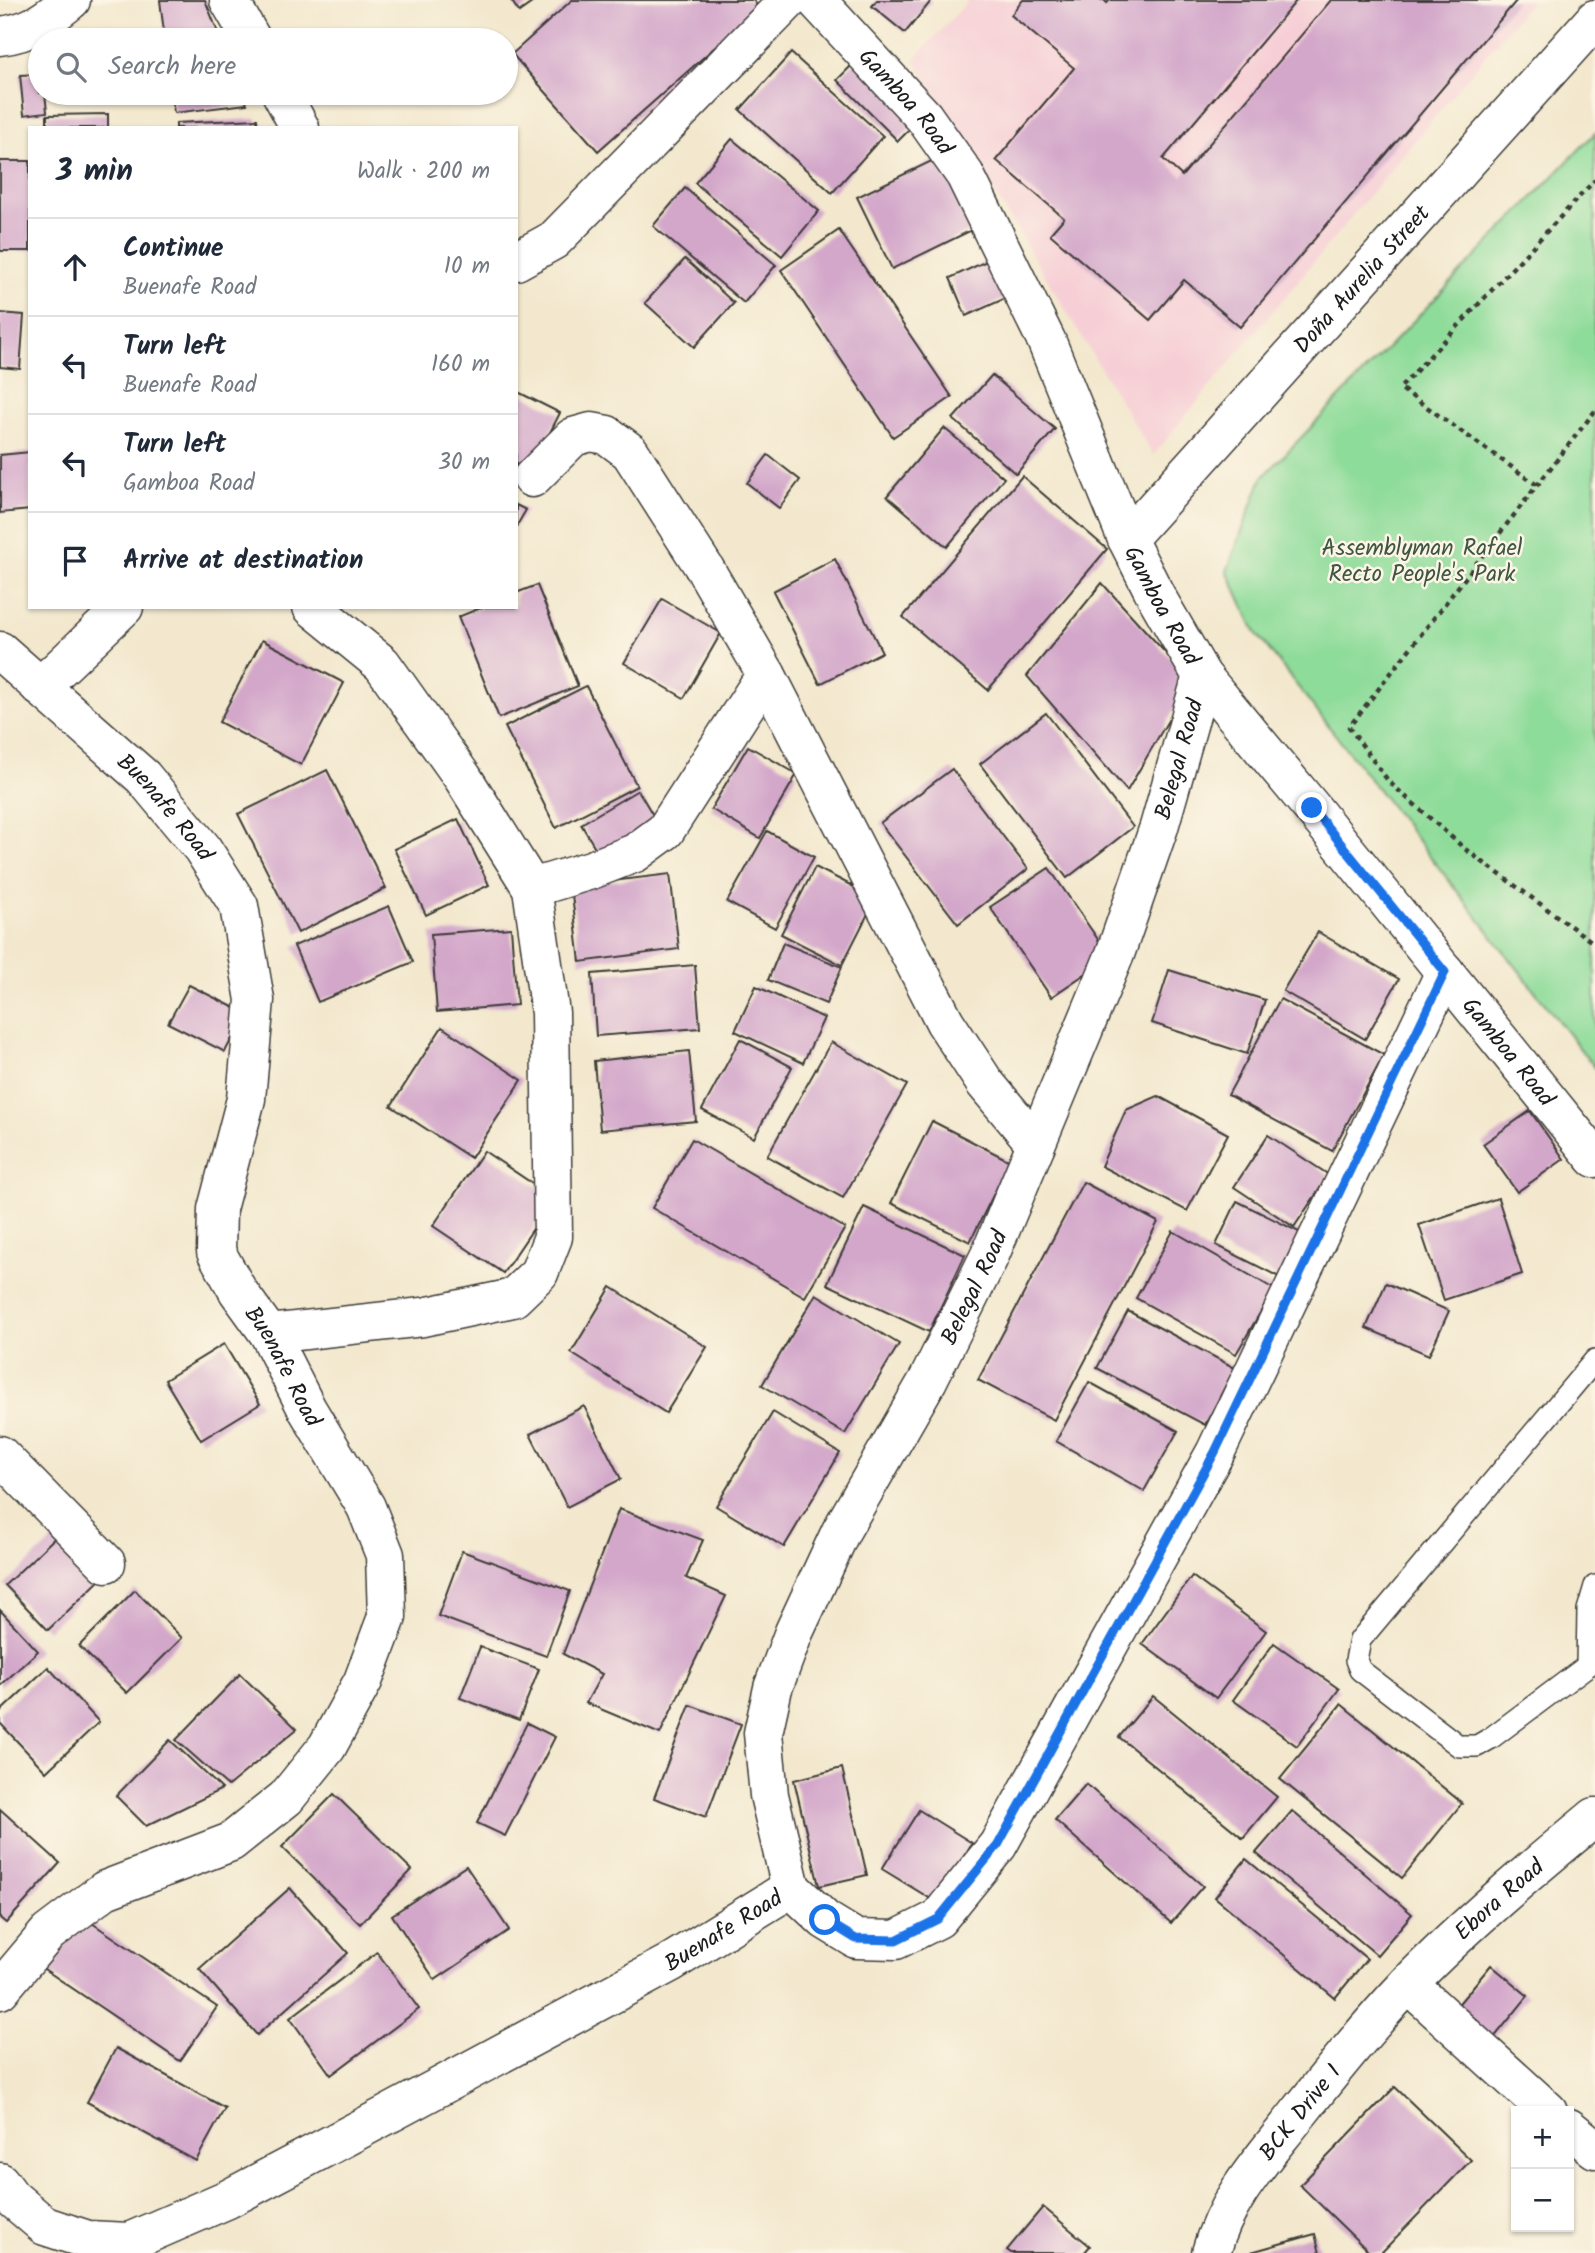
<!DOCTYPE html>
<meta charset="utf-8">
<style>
:root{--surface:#fff;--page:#f6f6f7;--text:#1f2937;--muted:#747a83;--line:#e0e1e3}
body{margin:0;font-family:Kalam,sans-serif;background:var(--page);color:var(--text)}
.controls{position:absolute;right:21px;bottom:21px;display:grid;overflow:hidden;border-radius:0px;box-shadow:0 2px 5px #0004}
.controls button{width:63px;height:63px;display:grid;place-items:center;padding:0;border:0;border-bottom:2px solid var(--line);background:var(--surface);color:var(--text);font:35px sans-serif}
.stop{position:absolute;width:21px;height:21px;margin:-16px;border:5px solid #1a73e8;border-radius:50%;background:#fff}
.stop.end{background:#1a73e8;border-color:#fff;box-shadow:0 2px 7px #0008}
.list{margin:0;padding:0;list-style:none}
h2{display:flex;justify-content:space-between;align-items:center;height:91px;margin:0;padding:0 28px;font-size:30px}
h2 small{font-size:23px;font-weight:400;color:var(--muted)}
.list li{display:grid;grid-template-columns:46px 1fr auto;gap:21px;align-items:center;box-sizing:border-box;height:98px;padding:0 28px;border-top:2px solid var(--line)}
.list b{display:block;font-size:26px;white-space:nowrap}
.list p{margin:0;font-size:23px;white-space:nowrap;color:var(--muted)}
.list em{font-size:23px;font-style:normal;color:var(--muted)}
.icon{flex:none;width:38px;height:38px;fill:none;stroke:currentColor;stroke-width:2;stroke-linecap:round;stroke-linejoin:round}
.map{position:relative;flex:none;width:1595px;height:2253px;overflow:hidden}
.search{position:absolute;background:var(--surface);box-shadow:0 2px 5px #0004;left:28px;top:28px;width:490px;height:77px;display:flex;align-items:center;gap:18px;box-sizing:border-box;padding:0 24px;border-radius:38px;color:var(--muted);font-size:26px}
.panel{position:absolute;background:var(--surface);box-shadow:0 2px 5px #0004;left:28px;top:126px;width:490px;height:483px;border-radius:0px}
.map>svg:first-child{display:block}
</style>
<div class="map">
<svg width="1595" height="2253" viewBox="0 0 1595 2253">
<rect width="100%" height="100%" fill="#fcf5e5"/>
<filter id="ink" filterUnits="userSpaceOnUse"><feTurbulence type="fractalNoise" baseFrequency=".0143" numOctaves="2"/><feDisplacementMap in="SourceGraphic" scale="14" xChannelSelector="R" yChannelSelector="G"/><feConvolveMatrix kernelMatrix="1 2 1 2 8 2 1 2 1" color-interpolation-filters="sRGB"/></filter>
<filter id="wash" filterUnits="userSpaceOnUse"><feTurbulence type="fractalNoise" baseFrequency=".00686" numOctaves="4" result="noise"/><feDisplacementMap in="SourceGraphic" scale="28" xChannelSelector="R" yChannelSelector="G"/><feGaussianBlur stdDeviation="1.57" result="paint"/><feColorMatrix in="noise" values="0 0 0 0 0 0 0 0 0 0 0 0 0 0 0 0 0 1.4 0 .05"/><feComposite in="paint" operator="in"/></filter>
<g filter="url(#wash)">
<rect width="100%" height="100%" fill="#f3e8ce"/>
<path fill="#f6cfd6" d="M 969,0 L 1532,0 L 1153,455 L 914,59 Z"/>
<path fill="#8edc9a" stroke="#557c5b" stroke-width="2" d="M 1595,133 L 1595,1068 L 1256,633 L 1227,571 L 1262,478 Z"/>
<g id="blocks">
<g fill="#d3a7ca">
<path d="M 160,0 L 205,0 L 221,40 L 165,40 Z"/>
<path d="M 511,0 L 536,0 L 519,12 Z"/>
<path d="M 572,0 L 753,0 L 759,8 L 598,151 L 512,54 Z"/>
<path d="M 877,0 L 932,0 L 905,33 L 872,6 Z"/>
<path d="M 1023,0 L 1104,0 L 1107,3 L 1110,0 L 1297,0 L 1163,159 L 1182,176 L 1331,0 L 1517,0 L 1240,327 L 1184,280 L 1150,320 L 1050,234 L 1064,218 L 996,160 L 1074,68 L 1011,15 Z"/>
<path d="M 791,53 L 883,136 L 832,193 L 740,110 Z"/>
<path d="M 858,59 L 919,120 L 898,141 L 837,80 Z"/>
<path d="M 40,74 L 40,93 L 45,93 L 47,112 L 24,115 L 20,75 Z"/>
<path d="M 171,93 L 243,93 L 247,104 L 174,113 Z"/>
<path d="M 108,114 L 108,128 L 47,128 L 47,115 Z"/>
<path d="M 257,119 L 258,128 L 176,128 L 176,123 Z"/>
<path d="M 732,139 L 819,211 L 782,256 L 695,183 Z"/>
<path d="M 946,154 L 980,226 L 892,269 L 857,197 Z"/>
<rect x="0" y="161" width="30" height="90"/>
<path d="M 685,188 L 776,265 L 744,303 L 653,226 Z"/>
<path d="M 839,230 L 952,397 L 893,437 L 781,270 Z"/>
<path d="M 995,257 L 1013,295 L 966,316 L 950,278 Z"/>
<path d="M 685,259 L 734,303 L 694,347 L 645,303 Z"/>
<path d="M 0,313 L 24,315 L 20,369 L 0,367 Z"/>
<path d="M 992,375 L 1055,429 L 1016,474 L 953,419 Z"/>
<path d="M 516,391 L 560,413 L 523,485 L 516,482 Z"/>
<path d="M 944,428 L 1004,478 L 947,547 L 887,496 Z"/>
<path d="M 30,452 L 30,510 L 0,513 L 0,455 Z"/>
<path d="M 768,455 L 800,480 L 779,508 L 747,483 Z"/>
<path d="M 1022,476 L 1107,549 L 988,690 L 903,617 Z"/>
<path d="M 516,505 L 526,510 L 516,527 Z"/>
<path d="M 835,559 L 882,652 L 820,684 L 773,591 Z"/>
<path d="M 1102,583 L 1191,681 L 1127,791 L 1027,676 Z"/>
<path d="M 537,585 L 578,686 L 499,718 L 458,617 L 483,607 L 516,607 L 516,593 Z"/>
<path d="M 662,599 L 721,633 L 684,698 L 624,663 Z"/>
<path d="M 262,640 L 344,683 L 301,765 L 219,722 Z"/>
<path d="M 586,686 L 637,786 L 556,828 L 505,727 Z"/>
<path d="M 1046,713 L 1133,827 L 1067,878 L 980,764 Z"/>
<path d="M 748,746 L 797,774 L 760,838 L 711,809 Z"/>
<path d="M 952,769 L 1028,869 L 958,924 L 880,823 Z"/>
<path d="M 327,770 L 386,888 L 298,933 L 238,814 Z"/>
<path d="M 638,790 L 660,827 L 603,861 L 581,824 Z"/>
<path d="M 458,819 L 489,885 L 426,915 L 394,849 Z"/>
<path d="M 767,831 L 814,857 L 775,928 L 727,902 Z"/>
<path d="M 815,867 L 876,898 L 842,965 L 781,934 Z"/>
<path d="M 1049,868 L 1110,957 L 1051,997 L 990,907 Z"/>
<path d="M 670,874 L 679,949 L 580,962 L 571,886 Z"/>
<path d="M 389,906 L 413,962 L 318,1002 L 294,946 Z"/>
<path d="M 511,928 L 517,1005 L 437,1012 L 431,934 Z"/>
<path d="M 1318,932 L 1399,979 L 1365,1039 L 1283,991 Z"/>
<path d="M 783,943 L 842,967 L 826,1004 L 768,980 Z"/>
<path d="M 695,965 L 700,1028 L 596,1036 L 592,974 Z"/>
<path d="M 1169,970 L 1265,1000 L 1247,1054 L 1152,1023 Z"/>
<path d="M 189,985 L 245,1013 L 225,1052 L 168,1023 Z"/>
<path d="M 756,986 L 824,1018 L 803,1063 L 735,1031 Z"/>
<path d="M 1280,999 L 1384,1055 L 1332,1151 L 1228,1095 Z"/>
<path d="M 442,1027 L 522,1080 L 471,1158 L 391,1106 Z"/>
<path d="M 740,1039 L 792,1067 L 754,1138 L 702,1110 Z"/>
<path d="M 831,1042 L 907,1085 L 843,1198 L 767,1156 Z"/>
<path d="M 689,1051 L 696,1121 L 600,1130 L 594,1061 Z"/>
<path d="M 1158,1096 L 1228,1134 L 1187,1211 L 1101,1166 L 1126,1110 Z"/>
<path d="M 1530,1111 L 1564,1159 L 1517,1192 L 1483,1144 Z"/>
<path d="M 932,1121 L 1010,1161 L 970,1242 L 891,1203 Z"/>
<path d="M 1268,1135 L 1329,1175 L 1294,1227 L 1234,1187 Z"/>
<path d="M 692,1139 L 845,1228 L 805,1297 L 652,1208 Z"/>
<path d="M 484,1151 L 554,1198 L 503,1273 L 433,1226 Z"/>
<path d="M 1083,1182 L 1158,1222 L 1054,1420 L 978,1380 Z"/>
<path d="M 1498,1198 L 1522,1274 L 1444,1300 L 1419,1225 Z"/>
<path d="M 1237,1201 L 1305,1235 L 1283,1279 L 1216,1245 Z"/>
<path d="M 864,1207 L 965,1255 L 929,1332 L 827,1284 Z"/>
<path d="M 1173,1231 L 1274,1289 L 1236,1354 L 1136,1298 Z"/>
<path d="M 1386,1283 L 1449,1311 L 1429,1355 L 1366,1328 Z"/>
<path d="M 611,1287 L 707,1347 L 666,1413 L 571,1353 Z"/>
<path d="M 816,1294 L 899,1344 L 845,1434 L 762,1385 Z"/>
<path d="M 1128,1311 L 1235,1368 L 1205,1425 L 1097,1368 Z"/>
<path d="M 224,1344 L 260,1404 L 201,1440 L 165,1380 Z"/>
<path d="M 1089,1382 L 1178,1431 L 1144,1491 L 1056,1441 Z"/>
<path d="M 584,1406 L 621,1479 L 567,1507 L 530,1434 Z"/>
<path d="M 773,1412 L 840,1453 L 784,1547 L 716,1506 Z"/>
<path d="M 619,1509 L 703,1540 L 686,1578 L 726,1596 L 660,1734 L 586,1703 L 602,1674 L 563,1654 Z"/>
<path d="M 61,1532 L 103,1577 L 48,1630 L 5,1585 Z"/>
<path d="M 462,1551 L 570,1591 L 546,1656 L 438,1616 Z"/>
<path d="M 1192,1576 L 1266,1631 L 1216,1698 L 1142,1644 Z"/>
<path d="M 135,1590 L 182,1638 L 127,1693 L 79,1646 Z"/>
<path d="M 0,1610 L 38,1651 L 0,1686 Z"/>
<path d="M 1274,1643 L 1339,1689 L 1297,1746 L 1233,1700 Z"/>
<path d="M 480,1647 L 539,1669 L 519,1720 L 460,1698 Z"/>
<path d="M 48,1667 L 99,1722 L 46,1772 L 0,1723 L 0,1712 Z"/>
<path d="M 240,1674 L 297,1729 L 228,1786 L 176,1740 Z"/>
<path d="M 1153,1696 L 1277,1797 L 1243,1838 L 1119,1737 Z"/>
<path d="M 1341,1704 L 1462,1803 L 1402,1878 L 1280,1779 Z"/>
<path d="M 690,1705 L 741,1724 L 706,1817 L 654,1798 Z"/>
<path d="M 527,1723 L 555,1737 L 505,1836 L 477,1823 Z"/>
<path d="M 170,1740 L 222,1789 L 146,1826 L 116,1796 Z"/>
<path d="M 842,1768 L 867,1875 L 819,1886 L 794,1780 Z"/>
<path d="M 1086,1784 L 1203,1886 L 1171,1923 L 1055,1820 Z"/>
<path d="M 334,1794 L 412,1870 L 360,1924 L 282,1847 Z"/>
<path d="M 0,1809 L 60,1863 L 6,1923 L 0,1918 Z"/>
<path d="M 919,1810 L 972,1843 L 936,1902 L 882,1869 Z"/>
<path d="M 1292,1811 L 1412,1914 L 1377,1955 L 1256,1853 Z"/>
<path d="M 1246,1859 L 1367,1959 L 1335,1998 L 1215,1897 Z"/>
<path d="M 466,1866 L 509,1930 L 435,1980 L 392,1915 Z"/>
<path d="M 290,1888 L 348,1953 L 257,2035 L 199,1969 Z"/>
<path d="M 77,1913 L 217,2007 L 180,2061 L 41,1967 Z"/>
<path d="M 377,1952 L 419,2009 L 331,2075 L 290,2018 Z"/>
<path d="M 1491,1965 L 1528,1996 L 1493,2039 L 1456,2007 Z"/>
<path d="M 116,2048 L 225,2108 L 196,2161 L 87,2102 Z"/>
<path d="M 1395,2087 L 1471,2160 L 1381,2253 L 1370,2253 L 1300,2185 Z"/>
<path d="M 1043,2207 L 1090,2246 L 1084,2253 L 1011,2253 L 1007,2250 Z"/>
<path d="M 1315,2234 L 1320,2253 L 1251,2253 L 1251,2252 Z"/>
</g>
</g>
</g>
<g filter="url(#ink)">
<use href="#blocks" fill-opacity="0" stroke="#3c3b37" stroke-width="2"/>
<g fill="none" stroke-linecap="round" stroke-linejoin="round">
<defs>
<g id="service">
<path d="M 1595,1360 L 1360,1640 L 1356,1660 L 1360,1670 L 1459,1746 L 1477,1746 L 1491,1738 L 1595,1660"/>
<path d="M 1587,1666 L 1588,1610 L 1595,1586"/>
</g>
<g id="minor">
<path d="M 229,0 L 252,40"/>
<path id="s1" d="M 816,0 L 924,117 L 965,175 L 1046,340 L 1127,539 L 1157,598 L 1202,676 L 1312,808 L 1595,1158"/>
<path d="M 0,36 C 32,32 46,20 71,0"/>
<path d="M 281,93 L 300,128"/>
<path d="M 516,261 L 554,240 L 789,0"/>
<path d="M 532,478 L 573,437 L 591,432 L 607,435 L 630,452 L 705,569 L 766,674 L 945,1022 L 985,1083 L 1036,1144"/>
<path id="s2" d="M 1127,539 L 1595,19"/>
<path id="s3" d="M 0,651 L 143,777 L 202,848 L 239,906 L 255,1000 L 246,1099 L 217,1209 L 216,1252 L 238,1291 L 269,1334 L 307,1409 L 366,1507 L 385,1555 L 387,1617 L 363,1681 L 327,1747 L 286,1798 L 231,1842 L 105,1890 L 48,1933 L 0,1990"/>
<path d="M 40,687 L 124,607"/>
<path d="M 532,888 L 591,870 L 635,853 L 665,831 L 766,674"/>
<path d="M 269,1334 L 423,1317 L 513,1298 L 539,1273 L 553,1237 L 550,1013 L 532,888 L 463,778 L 382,664 L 312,607"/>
<path d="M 0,1455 L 106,1563"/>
<path id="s4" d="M 791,1888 L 769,1795 L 763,1733 L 773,1688 L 794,1632 L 841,1531 L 928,1380 L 990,1255 L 1115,954 L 1159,827 L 1202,676"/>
<path d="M 1408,1984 L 1548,2111"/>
<path d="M 1569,2128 L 1595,2149"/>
<path id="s5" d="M 0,2182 L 11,2197 L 45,2226 L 88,2240 L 129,2242 L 228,2199 L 385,2116 L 670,1963 L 791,1888 L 825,1920 L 856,1939 L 896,1940 L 938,1919 L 998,1845 L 1215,1453 L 1445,972"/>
<path id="s6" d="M 1211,2253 C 1226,2197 1263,2159 1298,2114 C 1333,2070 1369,2025 1408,1984 C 1465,1925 1531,1870 1595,1817"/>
</g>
</defs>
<use href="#service" stroke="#3c3b37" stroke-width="24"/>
<use href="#minor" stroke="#3c3b37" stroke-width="41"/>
<g stroke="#3c3b37" stroke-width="4.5" stroke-dasharray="5 5" stroke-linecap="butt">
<path d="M 1595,411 L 1349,727 L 1389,782 L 1465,849 L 1595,944"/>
<path d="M 1537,485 L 1400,388 L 1595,180"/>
</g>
<use href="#service" stroke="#fff" stroke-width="21"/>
<use href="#minor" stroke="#fff" stroke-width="38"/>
</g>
</g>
<g fill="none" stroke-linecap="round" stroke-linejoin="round" filter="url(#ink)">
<path stroke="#1a73e8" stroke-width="9" d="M 825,1920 L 856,1939 L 896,1940 L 938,1919 L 998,1845 L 1215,1452 L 1445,972 L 1312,808"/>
</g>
<g text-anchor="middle" stroke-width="5" stroke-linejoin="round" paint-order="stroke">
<g font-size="23" fill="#1c1c1c" stroke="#fcf5e5">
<text dy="8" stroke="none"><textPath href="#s1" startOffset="136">Gamboa Road</textPath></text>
<text dy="8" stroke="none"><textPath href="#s2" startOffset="350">Doña Aurelia Street</textPath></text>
<text dy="8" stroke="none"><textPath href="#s1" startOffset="704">Gamboa Road</textPath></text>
<text dy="8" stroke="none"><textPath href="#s4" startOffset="1220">Belegal Road</textPath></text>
<text dy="8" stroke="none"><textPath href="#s3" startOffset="228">Buenafe Road</textPath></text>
<text dy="8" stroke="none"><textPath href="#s1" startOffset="1270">Gamboa Road</textPath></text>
<text dy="8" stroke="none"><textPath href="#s4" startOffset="653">Belegal Road</textPath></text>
<text dy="8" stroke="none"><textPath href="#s3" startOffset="836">Buenafe Road</textPath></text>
<text dy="8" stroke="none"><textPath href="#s6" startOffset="460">Ebora Road</textPath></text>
<text dy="8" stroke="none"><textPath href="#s5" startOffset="821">Buenafe Road</textPath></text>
<text dy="8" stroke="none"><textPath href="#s6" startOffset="168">BCK Drive I</textPath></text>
</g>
<g font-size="23" fill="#3e5642" stroke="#fcf5e5">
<text x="1422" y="555">Assemblyman Rafael<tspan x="1422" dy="26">Recto People's Park</tspan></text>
</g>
</g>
</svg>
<div class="controls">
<button>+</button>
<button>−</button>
</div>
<div class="stop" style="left:825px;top:1920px"></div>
<div class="stop end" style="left:1312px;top:808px"></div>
<div class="search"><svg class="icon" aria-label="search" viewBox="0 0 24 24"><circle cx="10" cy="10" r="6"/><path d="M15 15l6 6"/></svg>Search here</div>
<section class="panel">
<h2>3 min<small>Walk · 200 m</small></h2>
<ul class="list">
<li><svg class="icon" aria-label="ahead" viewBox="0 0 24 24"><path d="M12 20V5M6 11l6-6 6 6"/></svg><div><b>Continue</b><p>Buenafe Road</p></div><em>10 m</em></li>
<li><svg class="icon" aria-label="left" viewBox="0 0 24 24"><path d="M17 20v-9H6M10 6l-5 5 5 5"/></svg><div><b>Turn left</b><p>Buenafe Road</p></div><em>160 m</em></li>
<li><svg class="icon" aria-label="left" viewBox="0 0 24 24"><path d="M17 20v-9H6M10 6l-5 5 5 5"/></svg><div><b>Turn left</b><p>Gamboa Road</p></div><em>30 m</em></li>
<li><svg class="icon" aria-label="arrive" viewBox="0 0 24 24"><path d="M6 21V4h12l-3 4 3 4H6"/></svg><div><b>Arrive at destination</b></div></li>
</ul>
</section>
</div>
